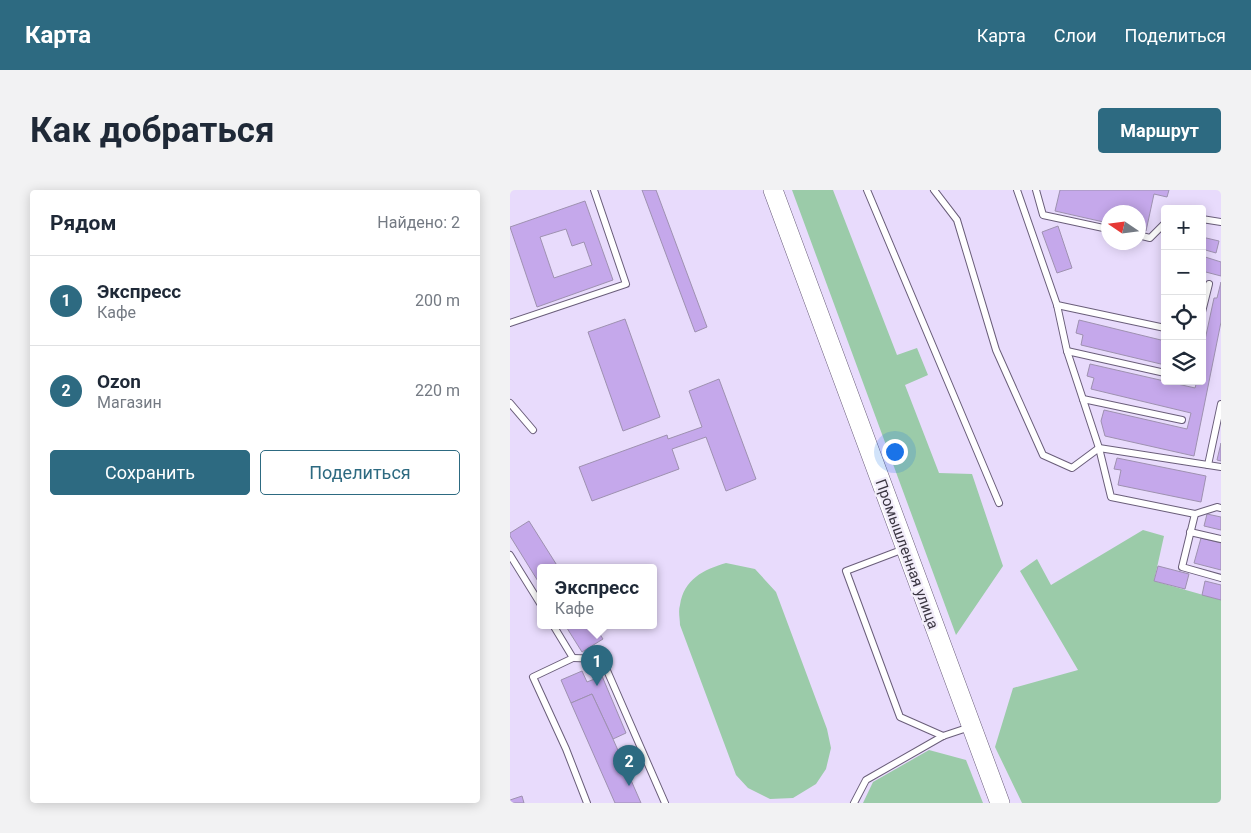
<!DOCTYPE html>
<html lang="ru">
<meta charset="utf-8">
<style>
:root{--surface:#fff;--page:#f2f2f3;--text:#1f2937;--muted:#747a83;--line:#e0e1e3;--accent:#2d6a81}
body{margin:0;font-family:Roboto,sans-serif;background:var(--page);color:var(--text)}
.controls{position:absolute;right:15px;top:15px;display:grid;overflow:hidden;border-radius:5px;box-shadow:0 2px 12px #0003}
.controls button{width:45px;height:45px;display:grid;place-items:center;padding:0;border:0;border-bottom:1px solid var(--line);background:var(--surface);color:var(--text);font:25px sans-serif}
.compass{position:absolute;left:591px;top:15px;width:45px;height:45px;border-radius:50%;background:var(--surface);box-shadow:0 2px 12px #0003;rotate:283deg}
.you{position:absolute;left:384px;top:261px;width:18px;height:18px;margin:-12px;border:4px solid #fff;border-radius:50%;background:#1a73e8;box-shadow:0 0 0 8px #1a73e833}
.badge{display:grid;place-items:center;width:32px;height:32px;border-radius:50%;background:var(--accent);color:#fff;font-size:16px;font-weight:700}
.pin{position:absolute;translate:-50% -41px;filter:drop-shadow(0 1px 2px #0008)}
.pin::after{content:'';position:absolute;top:26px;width:18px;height:15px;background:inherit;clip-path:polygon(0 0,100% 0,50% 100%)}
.popup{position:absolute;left:27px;top:374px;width:120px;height:65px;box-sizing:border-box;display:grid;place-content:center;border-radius:5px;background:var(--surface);filter:drop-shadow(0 1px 4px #0005);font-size:16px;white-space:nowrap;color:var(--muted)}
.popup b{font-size:19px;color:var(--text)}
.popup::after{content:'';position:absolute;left:50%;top:100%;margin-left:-10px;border:10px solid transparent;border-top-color:var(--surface)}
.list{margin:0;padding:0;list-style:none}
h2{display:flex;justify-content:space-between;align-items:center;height:65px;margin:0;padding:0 20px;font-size:21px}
h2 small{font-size:16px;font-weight:400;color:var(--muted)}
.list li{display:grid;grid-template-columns:32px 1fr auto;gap:15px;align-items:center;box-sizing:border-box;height:90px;padding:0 20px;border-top:1px solid var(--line)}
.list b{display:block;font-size:19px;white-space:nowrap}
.list p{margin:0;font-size:16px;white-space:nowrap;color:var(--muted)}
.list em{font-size:16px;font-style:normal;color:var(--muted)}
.actions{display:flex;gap:10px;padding:15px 20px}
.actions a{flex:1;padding:11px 0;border:1px solid var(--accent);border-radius:5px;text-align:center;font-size:18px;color:var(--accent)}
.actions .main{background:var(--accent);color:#fff}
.icon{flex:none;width:28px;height:28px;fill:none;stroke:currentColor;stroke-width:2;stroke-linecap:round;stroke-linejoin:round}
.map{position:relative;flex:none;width:711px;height:613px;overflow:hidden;border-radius:5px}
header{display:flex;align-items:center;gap:30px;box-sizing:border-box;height:70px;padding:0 25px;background:var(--accent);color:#fff}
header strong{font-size:24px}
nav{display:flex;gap:28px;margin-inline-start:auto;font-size:18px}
.intro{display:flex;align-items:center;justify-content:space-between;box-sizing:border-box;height:120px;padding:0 30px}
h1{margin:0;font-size:35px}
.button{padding:12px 22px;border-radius:5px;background:var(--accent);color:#fff;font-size:18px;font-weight:700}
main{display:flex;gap:30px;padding:0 30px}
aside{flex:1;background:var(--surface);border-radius:5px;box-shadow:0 2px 12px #0003}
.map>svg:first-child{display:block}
</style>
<header>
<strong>Карта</strong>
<nav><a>Карта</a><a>Слои</a><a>Поделиться</a></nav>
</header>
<div class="intro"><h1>Как добраться</h1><a class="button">Маршрут</a></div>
<main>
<aside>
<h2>Рядом<small>Найдено: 2</small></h2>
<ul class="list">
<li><span class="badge">1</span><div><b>Экспресс</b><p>Кафе</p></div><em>200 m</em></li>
<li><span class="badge">2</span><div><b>Ozon</b><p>Магазин</p></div><em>220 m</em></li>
</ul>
<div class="actions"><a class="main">Сохранить</a><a>Поделиться</a></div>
</aside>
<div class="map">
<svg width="711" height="613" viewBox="0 0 711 613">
<rect width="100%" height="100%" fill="#e8dbfc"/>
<g fill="#9bcba9">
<path d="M 282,0 L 323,0 L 387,165 L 407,158 L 418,185 L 395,195 L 429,283 L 462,284 L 493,376 L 446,445 Z"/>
<path d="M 633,340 L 654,346 L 644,391 L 711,410 L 711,613 L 512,613 L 485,557 L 503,498 L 568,480 L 510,381 L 527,369 L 541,395 Z"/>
<path d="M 216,373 L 245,379 L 266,402 L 317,539 L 321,558 L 316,579 L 306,594 L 283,608 L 260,609 L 238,598 L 226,585 L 170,435 C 170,429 168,421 170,415 C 174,389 193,380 216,373 Z"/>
<path d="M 419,560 L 456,570 L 473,613 L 353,613 L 363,592 Z"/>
</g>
<g fill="#c5a8eb" stroke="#9e91b0" fill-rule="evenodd">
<path d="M 132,0 L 146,0 L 197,137 L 185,142 Z"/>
<path d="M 550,0 L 659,0 L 657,7 L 644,4 L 636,41 L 628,39 L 628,22 L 598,22 L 598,33 L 545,21 Z"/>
<path d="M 75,11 L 103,90 L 27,117 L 0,37 ZM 56,39 L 62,56 L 74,52 L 82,75 L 44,88 L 30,47 Z"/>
<path d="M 548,36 L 562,78 L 547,83 L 532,42 Z"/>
<path d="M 692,47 L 709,51 L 706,63 L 692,59 Z"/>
<path d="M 692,66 L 711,72 L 711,86 L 692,81 Z"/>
<path d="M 711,92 L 711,132 L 684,266 L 595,246 L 591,231 L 594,220 L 677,239 L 681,223 L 581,199 L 584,188 L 577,186 L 580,174 L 685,198 L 687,191 L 692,191 L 692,164 L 704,108 L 707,108 Z"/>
<path d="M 115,129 L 150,227 L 113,241 L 78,142 Z"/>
<path d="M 569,130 L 655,151 L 655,175 L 571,155 L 573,145 L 566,143 Z"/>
<path d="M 209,189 L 246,289 L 216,301 L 196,247 L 162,259 L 169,279 L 82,311 L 69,277 L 157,245 L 158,249 L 192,237 L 179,201 Z"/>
<path d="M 711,253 L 711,271 L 707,270 Z"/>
<path d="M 607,268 L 696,286 L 691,312 L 608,295 L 611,280 L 604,279 Z"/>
<path d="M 697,324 L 711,327 L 711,340 L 694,336 Z"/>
<path d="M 19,331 L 48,377 L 31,377 L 31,396 L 0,346 L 0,343 Z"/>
<path d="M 691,348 L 711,353 L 711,380 L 684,373 Z"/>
<path d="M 648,376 L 679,384 L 675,399 L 644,391 Z"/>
<path d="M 695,391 L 711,395 L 711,410 L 692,405 Z"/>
<path d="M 55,435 L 84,435 L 93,449 L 72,462 Z"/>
<path d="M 72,481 L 77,492 L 92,486 L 116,543 L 103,549 L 82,504 L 61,513 L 51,490 Z"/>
<path d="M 82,504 L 103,549 L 131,613 L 105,613 L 61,513 Z"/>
<path d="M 12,606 L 14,613 L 0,613 L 0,610 Z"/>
</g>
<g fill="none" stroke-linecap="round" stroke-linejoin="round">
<defs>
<g id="lane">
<path d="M 357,0 L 489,313"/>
<path d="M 424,0 L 447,30 L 486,160 L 533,265 L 562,278 L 589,258 L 711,277"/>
<path d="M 507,0 L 547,115 L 557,161 L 589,258 L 601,307 L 685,324 L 707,317 L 711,318"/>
<path d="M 526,0 L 533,25 L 598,39"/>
<path d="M 692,29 L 711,32"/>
<path d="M 628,45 L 640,48 L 655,33"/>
<path d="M 547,115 L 655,138"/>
<path d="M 692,122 L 699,94"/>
<path d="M 0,133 L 116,94 L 84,0"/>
<path d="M 557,161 L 655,183"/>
<path d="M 573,209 L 672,230"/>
<path d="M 0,213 L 23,240"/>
<path d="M 698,275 L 711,214"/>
<path d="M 685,324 L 672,377 L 711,388"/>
<path d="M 680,342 L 711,349"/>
<path d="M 394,359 L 336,381 L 390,527 L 433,546"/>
<path d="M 0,365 L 31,415"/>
<path d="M 43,435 L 63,468 L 23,487 L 56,559 L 77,613"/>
<path d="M 63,468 L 92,469 L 155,613"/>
<path d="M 344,613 L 356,590 L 433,546 L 460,537"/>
</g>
<path id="secondary" d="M 263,0 L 490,613"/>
</defs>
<use href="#lane" stroke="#6a5e7a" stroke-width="8"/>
<use href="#secondary" stroke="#6a5e7a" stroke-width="20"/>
<use href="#lane" stroke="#fff" stroke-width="6"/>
<use href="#secondary" stroke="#fff" stroke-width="19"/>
</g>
<g text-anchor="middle" stroke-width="4.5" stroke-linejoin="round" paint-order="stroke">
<g font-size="15" fill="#3a3541" stroke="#f2edfa">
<text transform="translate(397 364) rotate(70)" y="5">Промышленная улица</text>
</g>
</g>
</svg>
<div class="controls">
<button>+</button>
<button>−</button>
<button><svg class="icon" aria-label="locate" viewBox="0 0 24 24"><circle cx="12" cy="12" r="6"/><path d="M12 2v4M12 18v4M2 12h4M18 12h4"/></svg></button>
<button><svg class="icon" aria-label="layers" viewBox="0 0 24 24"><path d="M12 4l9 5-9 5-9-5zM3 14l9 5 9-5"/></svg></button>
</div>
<svg class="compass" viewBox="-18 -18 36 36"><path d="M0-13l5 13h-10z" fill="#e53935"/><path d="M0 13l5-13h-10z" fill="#747a83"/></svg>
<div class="you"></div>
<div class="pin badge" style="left:87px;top:496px">1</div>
<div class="popup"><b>Экспресс</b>Кафе</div>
<div class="pin badge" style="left:119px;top:596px">2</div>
</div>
</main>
